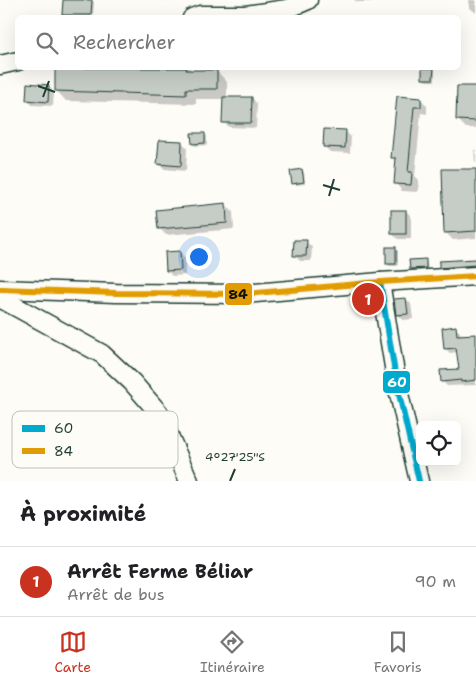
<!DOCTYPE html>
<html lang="fr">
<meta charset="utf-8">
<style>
:root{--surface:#fff;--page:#f2f2f2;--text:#202124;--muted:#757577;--line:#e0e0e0;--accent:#c8321e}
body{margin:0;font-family:"Shantell Sans",sans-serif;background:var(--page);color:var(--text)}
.controls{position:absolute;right:15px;bottom:15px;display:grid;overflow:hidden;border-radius:8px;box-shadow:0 5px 20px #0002}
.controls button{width:45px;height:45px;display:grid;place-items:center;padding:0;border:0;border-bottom:1px solid var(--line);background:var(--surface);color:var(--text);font:25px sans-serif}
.you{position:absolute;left:198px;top:256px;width:18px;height:18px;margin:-12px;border:4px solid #fff;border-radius:50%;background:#1a73e8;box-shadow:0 0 0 8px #1a73e833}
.badge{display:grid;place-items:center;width:32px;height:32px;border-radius:50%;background:var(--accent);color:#fff;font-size:16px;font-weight:700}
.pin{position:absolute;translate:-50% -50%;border:2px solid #fff;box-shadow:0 1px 5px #0006}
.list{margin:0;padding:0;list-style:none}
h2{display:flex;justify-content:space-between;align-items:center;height:65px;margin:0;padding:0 20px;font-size:21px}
h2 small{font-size:16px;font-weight:400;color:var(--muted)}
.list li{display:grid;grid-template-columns:32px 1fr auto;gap:15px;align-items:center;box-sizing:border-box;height:70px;padding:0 20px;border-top:1px solid var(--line)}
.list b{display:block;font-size:19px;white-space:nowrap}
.list p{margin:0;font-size:16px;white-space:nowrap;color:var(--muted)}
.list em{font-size:16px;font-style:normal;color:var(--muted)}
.icon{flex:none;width:28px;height:28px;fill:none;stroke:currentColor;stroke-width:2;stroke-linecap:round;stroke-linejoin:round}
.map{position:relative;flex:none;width:476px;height:481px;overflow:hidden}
.search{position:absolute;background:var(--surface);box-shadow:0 5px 20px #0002;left:15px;right:15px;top:15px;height:55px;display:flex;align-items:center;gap:12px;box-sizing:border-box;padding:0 18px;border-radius:8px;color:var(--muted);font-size:19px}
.sheet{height:135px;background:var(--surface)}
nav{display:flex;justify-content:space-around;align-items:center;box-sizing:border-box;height:70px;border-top:1px solid var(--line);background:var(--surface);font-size:14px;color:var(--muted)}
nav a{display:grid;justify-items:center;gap:2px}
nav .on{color:var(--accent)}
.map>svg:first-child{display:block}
</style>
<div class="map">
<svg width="476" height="481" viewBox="0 0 476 481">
<rect width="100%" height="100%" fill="#fdfcf7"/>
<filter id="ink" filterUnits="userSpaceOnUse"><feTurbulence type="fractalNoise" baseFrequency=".02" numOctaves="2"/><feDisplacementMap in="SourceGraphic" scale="10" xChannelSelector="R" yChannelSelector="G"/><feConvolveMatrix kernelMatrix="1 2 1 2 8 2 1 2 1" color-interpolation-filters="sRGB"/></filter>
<g filter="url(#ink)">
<g fill="#0003">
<path d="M 64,0 L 91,0 L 94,2 L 93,17 L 66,16 L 64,14 Z"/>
<path d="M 151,0 L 191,0 L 191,1 Z"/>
<path d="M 354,0 L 372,0 L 371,2 L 357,2 Z"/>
<path d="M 469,0 L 476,0 L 476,13 L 470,8 Z"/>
<path d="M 57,68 L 189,68 L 192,71 L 217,71 L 227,82 L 227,98 L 252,98 L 257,104 L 256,128 L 229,127 L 223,122 L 224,99 L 196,99 L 196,104 L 66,101 L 56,90 Z"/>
<path d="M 423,68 L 433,68 L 435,70 L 435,81 L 426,81 L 423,79 Z"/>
<path d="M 48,86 L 54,92 L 53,106 L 32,105 L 27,99 Z"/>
<path d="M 476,88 L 476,128 L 466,128 L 458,120 Z"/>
<path d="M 398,97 L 421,99 L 427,106 L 427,114 L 421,113 L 415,176 L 419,180 L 418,192 L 402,191 L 396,184 L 397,162 L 392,157 Z"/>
<path d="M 345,131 L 351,137 L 350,153 L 330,152 L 324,146 Z"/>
<path d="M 204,134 L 207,136 L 207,145 L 195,146 L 193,143 Z"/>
<path d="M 182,142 L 187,148 L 186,171 L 164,169 L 158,164 Z"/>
<path d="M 474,150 L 476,150 L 476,163 L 475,162 Z"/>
<path d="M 301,170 L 304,172 L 305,184 L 296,185 L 293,183 Z"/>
<path d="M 476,170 L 476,238 L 453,240 L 445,232 Z"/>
<path d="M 226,205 L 233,212 L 234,229 L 166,235 L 159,228 Z"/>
<path d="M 406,211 L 411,216 L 411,239 L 398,239 L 392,234 Z"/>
<path d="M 306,242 L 312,247 L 311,261 L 300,261 L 294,255 Z"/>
<path d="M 395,249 L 398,251 L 398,266 L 389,266 L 387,263 Z"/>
<path d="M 180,252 L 185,258 L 185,275 L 172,276 L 167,270 Z"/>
<path d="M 425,260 L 427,263 L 428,270 L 414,271 L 411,269 Z"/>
<path d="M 476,260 L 476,270 L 446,272 L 441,267 Z"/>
<path d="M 406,299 L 411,304 L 413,319 L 403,320 L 397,315 Z"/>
<path d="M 455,328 L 460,332 L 461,336 L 476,335 L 476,385 L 447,386 L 442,381 L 461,370 L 458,352 L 450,353 L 445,348 Z"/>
</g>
<g fill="#c6cdc7" stroke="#1f3d34">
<path d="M 63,0 L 92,0 L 91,15 L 62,15 Z"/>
<path d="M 55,68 L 187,68 L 186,70 L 217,70 L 217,89 L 186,89 L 186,95 L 55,91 Z"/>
<path d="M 422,68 L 434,68 L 433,79 L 422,79 Z"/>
<path d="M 27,83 L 49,85 L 48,102 L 26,100 Z"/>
<path d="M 457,86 L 476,86 L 476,121 L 456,120 Z"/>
<path d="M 397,96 L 421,98 L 421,107 L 414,107 L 408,172 L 412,172 L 411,185 L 394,184 L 396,158 L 391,158 Z"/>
<path d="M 223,97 L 252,97 L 251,123 L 222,123 Z"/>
<path d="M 324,129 L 346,130 L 345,148 L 323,147 Z"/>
<path d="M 191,133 L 205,133 L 205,143 L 192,144 Z"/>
<path d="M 159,140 L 182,141 L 181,166 L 157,164 Z"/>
<path d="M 302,169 L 304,182 L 292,184 L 290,171 Z"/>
<path d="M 442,169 L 476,169 L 476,231 L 444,233 Z"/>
<path d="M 226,203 L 227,223 L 158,229 L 156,210 Z"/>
<rect x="391" y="210" width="15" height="24"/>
<path d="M 294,240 L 307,240 L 306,256 L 293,256 Z"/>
<rect x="386" y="247" width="10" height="17"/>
<path d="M 180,251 L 181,270 L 166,271 L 165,252 Z"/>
<path d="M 426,259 L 426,268 L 410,269 L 409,260 Z"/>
<path d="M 476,259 L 476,265 L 439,268 L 439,261 Z"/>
<path d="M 406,298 L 408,314 L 396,315 L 394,299 Z"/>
<path d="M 456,326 L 457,335 L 476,334 L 476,380 L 461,382 L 461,380 L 441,382 L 440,370 L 459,369 L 456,348 L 444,349 L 442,328 Z"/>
</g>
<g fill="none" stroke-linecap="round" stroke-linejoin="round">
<defs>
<g id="minor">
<path d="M 192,18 L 200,15 L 246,15 L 287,9 L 308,0"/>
<path d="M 0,65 L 18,61"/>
<path d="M 380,282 L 397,385 L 419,481"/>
<path d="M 0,289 L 116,293 L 244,294 L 380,282 L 476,276"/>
<path d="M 0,298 L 102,354 L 132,382 L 159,413 L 189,481"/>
</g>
</defs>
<use href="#minor" stroke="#1f3d34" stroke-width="21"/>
<use href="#minor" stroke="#fdfcf7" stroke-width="18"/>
<defs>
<path id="bus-1" d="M 380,282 L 397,385 L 419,481"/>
<path id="bus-2" d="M 0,289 L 116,293 L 244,294 L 380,282 L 476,276"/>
</defs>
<use href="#bus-1" stroke="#fdfcf7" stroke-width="10"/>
<use href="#bus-2" stroke="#fdfcf7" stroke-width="10"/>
<use href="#bus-1" stroke="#00a9ce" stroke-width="6"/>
<use href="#bus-2" stroke="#e19c05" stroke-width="6"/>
</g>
</g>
<path fill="none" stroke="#1f3d34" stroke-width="2" d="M 38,86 L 55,92M 43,97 L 49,81M 323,185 L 340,190M 329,196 L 334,179M 230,481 L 235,469"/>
<rect x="12" y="411" width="166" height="57" rx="8" fill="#fdfcf7" stroke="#bac3bc" stroke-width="1"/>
<rect x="22" y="425" width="23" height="7" fill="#00a9ce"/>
<rect x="22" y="448" width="23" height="6" fill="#e19c05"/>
<g font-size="14" fill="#1f3d34">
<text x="54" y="433">60</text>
<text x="54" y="456">84</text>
</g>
<g font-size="12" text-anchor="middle" fill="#1f3d34" stroke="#fdfcf7" stroke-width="4" stroke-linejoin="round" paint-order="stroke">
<text x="235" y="461">4°27'25"S</text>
</g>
<g stroke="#fdfcf7" stroke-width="2">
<rect x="224" y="282" width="29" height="24" rx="5" fill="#e19c05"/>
<rect x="382" y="370" width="29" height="24" rx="5" fill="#00a9ce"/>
</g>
<g font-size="14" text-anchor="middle" font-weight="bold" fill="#fff">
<text x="397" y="387">60</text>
</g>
<g font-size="14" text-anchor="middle" font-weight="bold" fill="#111">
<text x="238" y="299">84</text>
</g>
</svg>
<div class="controls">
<button><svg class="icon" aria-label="locate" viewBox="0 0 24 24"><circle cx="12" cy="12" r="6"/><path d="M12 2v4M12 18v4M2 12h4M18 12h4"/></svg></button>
</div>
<div class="you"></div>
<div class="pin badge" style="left:368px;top:299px">1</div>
<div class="search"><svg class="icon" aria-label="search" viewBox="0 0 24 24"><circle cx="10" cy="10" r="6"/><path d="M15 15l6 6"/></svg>Rechercher</div>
</div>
<section class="sheet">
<h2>À proximité<small></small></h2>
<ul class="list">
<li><span class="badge">1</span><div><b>Arrêt Ferme Béliar</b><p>Arrêt de bus</p></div><em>90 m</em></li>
</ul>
</section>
<nav>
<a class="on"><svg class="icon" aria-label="map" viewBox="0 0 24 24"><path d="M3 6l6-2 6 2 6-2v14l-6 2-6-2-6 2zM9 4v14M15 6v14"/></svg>Carte</a>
<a><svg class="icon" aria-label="directions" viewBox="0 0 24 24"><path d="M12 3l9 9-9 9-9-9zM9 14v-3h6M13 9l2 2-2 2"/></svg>Itinéraire</a>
<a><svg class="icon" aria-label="saved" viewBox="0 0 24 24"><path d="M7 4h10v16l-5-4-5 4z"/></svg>Favoris</a>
</nav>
